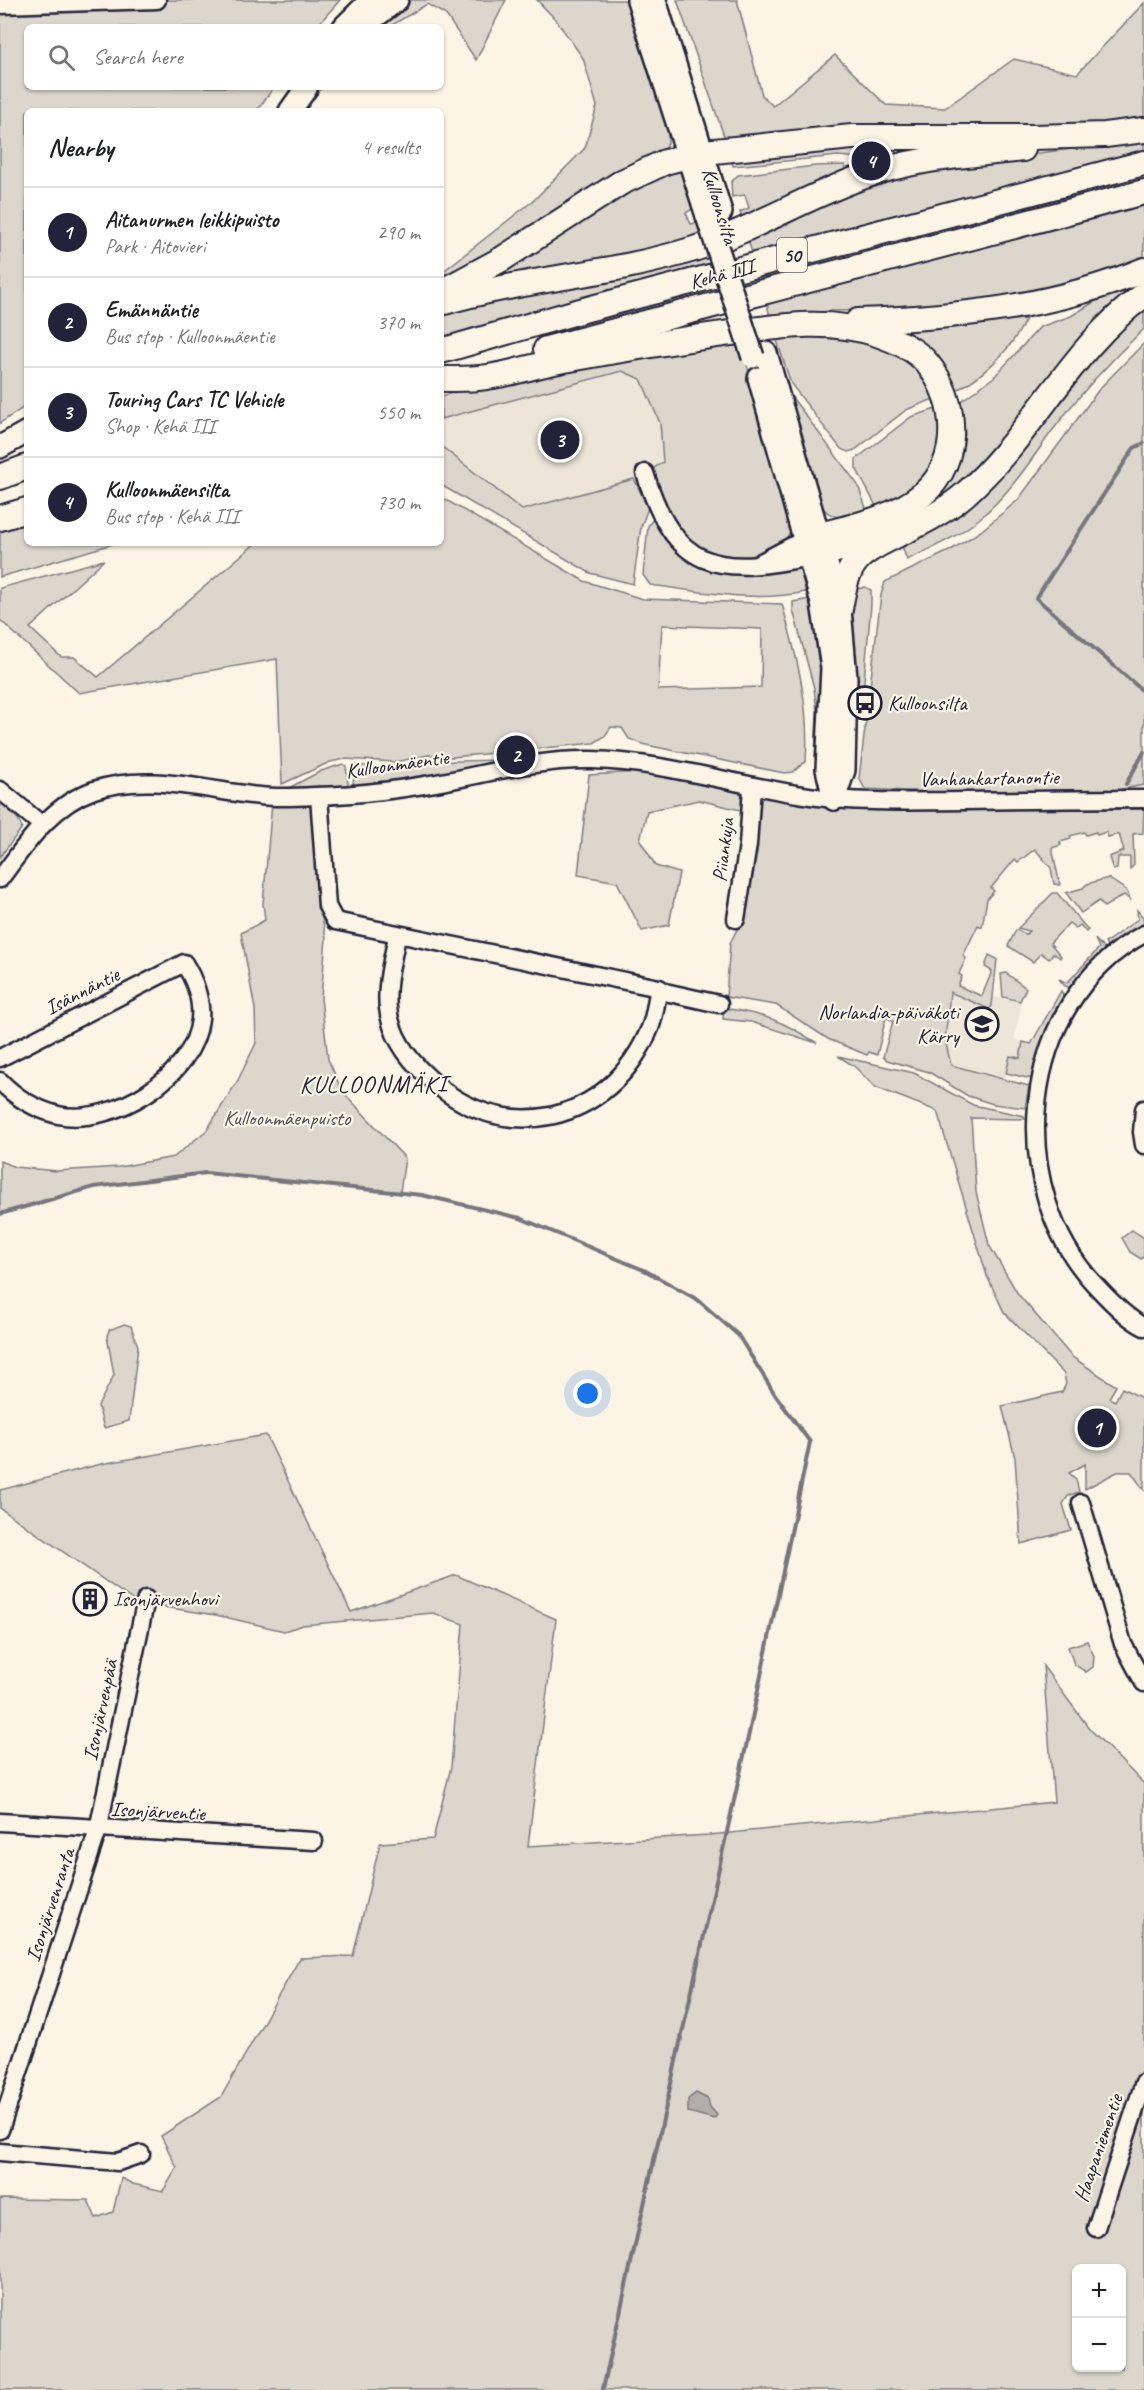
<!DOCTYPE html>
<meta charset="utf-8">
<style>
:root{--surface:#fff;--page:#f2f2f2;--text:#202124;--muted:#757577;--line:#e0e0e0;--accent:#22223b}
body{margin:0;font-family:Caveat,sans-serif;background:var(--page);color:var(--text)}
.controls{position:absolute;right:18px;bottom:18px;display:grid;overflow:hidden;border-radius:9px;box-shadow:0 2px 4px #0004}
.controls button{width:54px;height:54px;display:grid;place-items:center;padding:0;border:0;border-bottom:2px solid var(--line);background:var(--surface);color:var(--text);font:30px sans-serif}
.you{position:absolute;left:588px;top:1394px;width:21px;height:21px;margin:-15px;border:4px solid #fff;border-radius:50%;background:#1a73e8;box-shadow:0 0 0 9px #1a73e833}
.badge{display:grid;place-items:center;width:39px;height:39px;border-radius:50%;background:var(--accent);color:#fff;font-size:20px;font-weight:700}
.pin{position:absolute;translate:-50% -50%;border:3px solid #fff;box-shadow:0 2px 6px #0006}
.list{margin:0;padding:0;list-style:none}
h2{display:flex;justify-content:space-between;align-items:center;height:78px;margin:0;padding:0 24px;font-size:26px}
h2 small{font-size:20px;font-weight:400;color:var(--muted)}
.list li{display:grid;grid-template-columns:39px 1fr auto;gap:18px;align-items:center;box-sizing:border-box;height:90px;padding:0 24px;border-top:2px solid var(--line)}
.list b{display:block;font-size:22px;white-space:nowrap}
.list p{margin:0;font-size:20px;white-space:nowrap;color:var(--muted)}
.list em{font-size:20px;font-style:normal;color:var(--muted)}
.icon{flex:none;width:33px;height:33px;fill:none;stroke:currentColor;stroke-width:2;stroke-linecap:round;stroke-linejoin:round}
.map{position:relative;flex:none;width:1144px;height:2390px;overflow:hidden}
.search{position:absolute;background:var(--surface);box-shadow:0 2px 4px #0004;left:24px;top:24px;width:420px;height:66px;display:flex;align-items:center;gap:15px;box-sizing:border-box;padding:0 21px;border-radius:9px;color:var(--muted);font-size:22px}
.panel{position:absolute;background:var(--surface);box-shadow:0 2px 4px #0004;left:24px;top:108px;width:420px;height:438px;border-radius:9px}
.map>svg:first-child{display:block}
</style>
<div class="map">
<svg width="1144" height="2390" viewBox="0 0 1144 2390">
<rect width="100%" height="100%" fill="#fcf5e5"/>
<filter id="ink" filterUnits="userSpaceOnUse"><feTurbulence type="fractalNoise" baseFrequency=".0167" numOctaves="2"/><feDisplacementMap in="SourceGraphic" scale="12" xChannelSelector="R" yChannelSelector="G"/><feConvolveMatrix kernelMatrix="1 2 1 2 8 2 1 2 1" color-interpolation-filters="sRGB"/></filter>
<g filter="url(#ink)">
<g fill="#ece5d8">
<path d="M 622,371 L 641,379 L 660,423 L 663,462 L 634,479 L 522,511 L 441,446 L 441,419 Z"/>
<path d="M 950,992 L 989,1008 L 992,1006 L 994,997 L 1020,1001 L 1021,1008 L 1014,1039 L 1023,1042 L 1020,1058 L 1010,1056 L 1005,1080 L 951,1066 L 945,1040 Z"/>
</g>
<g fill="#dcd6cc" stroke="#7f7c84" stroke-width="1.5" fill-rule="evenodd">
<path d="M 0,0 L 340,0 L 316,27 L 27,27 L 27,87 L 274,87 L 257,111 L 27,111 L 27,405 L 0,423 Z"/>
<path d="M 408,0 L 506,0 L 476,60 L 446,15 L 427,4 L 389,27 L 370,27 L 381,16 Z"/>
<path d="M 537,0 L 630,0 L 668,129 L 668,143 L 663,153 L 441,284 L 441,273 L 534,200 L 585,148 L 597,106 L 583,58 L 556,20 Z"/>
<path d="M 677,0 L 737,0 L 762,95 L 773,106 L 835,55 L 886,105 L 945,108 L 1014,59 L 1077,74 L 1144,3 L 1144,122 L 725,139 Z"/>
<path d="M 1144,140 L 1144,150 L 752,253 L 747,236 L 885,177 L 1015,156 Z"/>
<path d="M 977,144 L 894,156 L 891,152 L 859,158 L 838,156 L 733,166 L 730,157 L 843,146 Z"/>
<path d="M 845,165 L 846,172 L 742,221 L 740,212 L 749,208 L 745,195 L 732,197 L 731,182 L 738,175 L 815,166 Z"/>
<path d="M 682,170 L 697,206 L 686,213 L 691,224 L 702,221 L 705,236 L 656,251 L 470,284 L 643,178 Z"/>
<path d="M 1144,206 L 1144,262 L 1100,278 L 928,310 L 828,311 L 770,318 L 767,303 Z"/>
<path d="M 710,249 L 714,262 L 441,338 L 441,310 Z"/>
<path d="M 1144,279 L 1144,286 L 973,472 L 939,501 L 922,510 L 960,450 L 965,435 L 961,401 L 994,377 L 1040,327 L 1071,316 L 1104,296 Z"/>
<path d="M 1144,303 L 1144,329 C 1111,360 1079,395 1052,431 C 1029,463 1009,494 979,519 C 958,537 931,548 907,560 L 900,541 L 1066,386 Z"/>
<path d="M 1026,319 C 1011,350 985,375 955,391 L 884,326 Z"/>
<path d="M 775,334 L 866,339 L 917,363 L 939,397 L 906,410 L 855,450 L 848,452 L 841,449 L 791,384 Z"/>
<path d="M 738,337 L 779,465 L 794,527 C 785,542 771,552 754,556 C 720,565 687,546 669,517 C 661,503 656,485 651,470 L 663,462 L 660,423 L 641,379 L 622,371 L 441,419 L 441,396 L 495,382 Z"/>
<path d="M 1144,343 L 1144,785 L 1111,791 L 952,793 L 865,789 L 859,778 L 881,595 L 885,582 L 951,550 L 981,531 L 1018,500 L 1100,388 Z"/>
<path d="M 779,380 L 858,485 L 867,511 C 845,516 835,524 819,504 Z"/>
<path d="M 942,407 C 947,454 922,493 876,506 L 856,468 L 856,459 L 911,417 Z"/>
<path d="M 441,446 L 522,510 L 634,479 L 648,508 L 641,527 L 633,584 L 590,573 L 441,485 Z"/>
<path d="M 441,497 L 584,581 L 643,599 L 782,604 C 797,657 810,706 806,761 L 793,772 L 784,773 L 646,745 L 629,739 L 622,728 L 611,727 L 605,736 L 594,743 L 453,757 L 428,755 L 395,762 L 345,759 L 330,762 L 282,784 L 277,659 L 79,693 L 0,620 L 0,588 L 104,560 L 30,628 L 61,657 L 74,657 L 98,677 L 256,543 L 441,543 ZM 662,625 L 762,629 L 761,687 L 658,690 Z"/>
<path d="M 653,519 L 665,540 L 694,562 L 797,566 L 809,578 L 805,592 C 755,603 700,591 650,585 L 643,575 L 648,526 Z"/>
<path d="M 27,523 L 27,543 L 116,543 L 0,577 L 0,532 Z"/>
<path d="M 865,587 L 871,590 L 871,605 L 862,703 L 861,693 L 856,693 L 851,591 Z"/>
<path d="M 816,598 L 824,661 L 818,762 L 815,758 L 817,712 L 814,688 L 793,610 L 793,602 Z"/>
<path d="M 496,760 L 483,768 L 358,787 L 353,785 L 355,765 L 386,768 L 423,762 Z"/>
<path d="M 343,764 L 346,766 L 348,784 L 345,788 L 285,790 L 321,771 Z"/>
<path d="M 638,772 L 853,810 L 1144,809 L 1143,833 L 1133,834 L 1134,865 L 1130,869 L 1130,857 L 1118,857 L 1117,869 L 1113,870 L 1109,857 L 1124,851 L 1119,834 L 1108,837 L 1106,832 L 1097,835 L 1096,832 L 1086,835 L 1084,832 L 1070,836 L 1071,839 L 1060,842 L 1061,845 L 1052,848 L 1060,885 L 1054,884 L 1051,868 L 1035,849 L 1018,862 L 1015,859 L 991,888 L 994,891 L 987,899 L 982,927 L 978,925 L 963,956 L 966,958 L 959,974 L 962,976 L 958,986 L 982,996 L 992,971 L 985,967 L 989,955 L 997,959 L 992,1006 L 989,1009 L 950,992 L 945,1040 L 951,1065 L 1029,1086 L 1025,1108 L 993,1104 L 968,1096 L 929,1072 L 887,1060 L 883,1057 L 893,1021 L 886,1017 L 877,1055 L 869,1052 L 867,1055 L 828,1039 L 776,1005 L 726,997 L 730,943 L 743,918 L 757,814 L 699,800 L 647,811 L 640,840 L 656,866 L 679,873 L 669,925 L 642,931 L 617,882 L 578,875 L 589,775 Z"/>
<path d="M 0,801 L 18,819 L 22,828 L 0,857 Z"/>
<path d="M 272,803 L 314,803 L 321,913 L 326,938 L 321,998 L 328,1059 L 342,1091 L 405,1158 L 400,1192 L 206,1173 L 94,1187 L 0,1214 L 0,1161 L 15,1167 L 57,1171 L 119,1167 L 174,1157 L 207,1130 L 238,1080 L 256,1043 L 255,1009 L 241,933 L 265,920 L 263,904 Z"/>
<path d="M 1108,878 L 1126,890 L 1131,901 L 1124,895 L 1104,907 L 1099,901 L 1081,913 L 1066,893 L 1083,888 L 1087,884 Z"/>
<path d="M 1053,893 L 1057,893 L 1088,930 L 1086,932 L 1080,925 L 1076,928 L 1069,923 L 1050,943 L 1061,956 L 1060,958 L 1053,953 L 1049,959 L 1041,953 L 1033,962 L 1008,946 L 1016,930 L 1026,934 L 1029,931 L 1018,928 Z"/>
<path d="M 1137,910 L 1143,917 L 1144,925 L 1112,948 L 1108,948 L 1105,943 L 1138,919 Z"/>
<path d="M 1095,939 L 1105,950 L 1104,954 L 1074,988 L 1065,986 L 1059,979 L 1067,983 L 1099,948 Z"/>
<path d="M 1006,973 L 1026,988 L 1020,1001 L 1003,997 L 1001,974 Z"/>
<path d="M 1061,991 L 1066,999 L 1040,1051 L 1032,1079 L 1006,1073 L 1010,1056 L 1020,1058 L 1023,1042 L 1031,1044 Z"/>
<path d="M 724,1008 C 766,1015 781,1020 817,1043 L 751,1022 L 723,1019 Z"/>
<path d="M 838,1056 L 914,1073 L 973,1105 L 1024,1116 L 1025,1119 L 971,1118 L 976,1192 L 989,1245 L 1018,1294 L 1072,1357 L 1116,1386 L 1109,1398 L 1115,1401 L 1122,1388 L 1144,1399 L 1144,1490 L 1131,1472 L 1117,1472 L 1085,1489 L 1085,1464 L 1069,1473 L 1076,1479 L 1079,1492 L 1068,1496 L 1063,1504 L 1071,1530 L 1021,1544 L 1015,1458 L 1002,1406 L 1062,1392 L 1066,1384 L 1064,1374 L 1004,1312 L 987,1276 L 937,1111 L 875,1087 L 854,1066 Z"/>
<path d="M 1132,1230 L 1144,1238 L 1144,1256 L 1141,1259 L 1130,1252 L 1122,1238 Z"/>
<path d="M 124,1324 L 131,1326 L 138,1346 L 129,1421 L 104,1428 L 98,1406 L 114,1375 L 107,1336 L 109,1330 Z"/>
<path d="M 266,1435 L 351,1612 L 456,1575 L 556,1619 L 528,1846 L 709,1835 L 1054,1802 L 1043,1666 L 1089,1728 L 1144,1784 L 1144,2073 L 1136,2098 L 1144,2093 L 1144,2390 L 0,2390 L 0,2199 L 88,2200 L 96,2218 L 113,2212 L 121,2178 L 133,2184 L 163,2191 L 177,2168 L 161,2136 L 221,2097 L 300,1958 L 353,1956 L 380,1843 L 433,1839 L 451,1767 L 463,1624 L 433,1613 L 303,1625 L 284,1631 L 216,1615 L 137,1603 L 0,1508 L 0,1490 L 101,1464 ZM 1076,2268 L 1122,2268 L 1122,2368 L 1076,2368 Z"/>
<path d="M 1087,1641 L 1094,1656 L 1093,1667 L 1086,1672 L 1074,1664 L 1068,1647 Z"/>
</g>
<path fill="#b2adab" stroke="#78757e" stroke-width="1.5" d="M 696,2093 L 708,2099 L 710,2107 L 717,2115 L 714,2119 L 688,2112 L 688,2099 Z"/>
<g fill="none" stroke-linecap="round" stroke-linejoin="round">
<g stroke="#78757e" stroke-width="4">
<path d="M 1144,443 L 1134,448 L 1036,598 L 1144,692"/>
<path d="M 1126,784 L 1144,752"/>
<path d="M 0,1214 L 94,1187 L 206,1173 L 422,1195 L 520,1218 L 646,1271 L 698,1300 L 738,1335 L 776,1396 L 810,1442 L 749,1733 L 603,2389"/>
</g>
<defs>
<g id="minor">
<path d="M 0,5 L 157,0"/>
<path d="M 645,473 C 675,571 717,576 810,557"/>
<path d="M 761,562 L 805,539"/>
<path d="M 0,790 L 42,825"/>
<path d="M 319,796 L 327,906 L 335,921 L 659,988 L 665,992 L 719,1004"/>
<path d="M 0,879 C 26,844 51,805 94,790 C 149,772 206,791 260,796 C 278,798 296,797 314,796 C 364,795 413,788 462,778 C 505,769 547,759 592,760 C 674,762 752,791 833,799 C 877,803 921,801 965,801 C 1024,800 1084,799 1144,799"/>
<path d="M 736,919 L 748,845 L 752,787"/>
<path d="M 1144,934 C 1017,1002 1002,1191 1099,1289 C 1112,1303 1127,1318 1144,1327"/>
<path d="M 397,936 C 393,958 385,985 388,1008 C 391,1035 408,1059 428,1077 C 502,1149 611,1124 650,1028 C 655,1016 656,1001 659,988"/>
<path d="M 0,1058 L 184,963 C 194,979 202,1000 200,1019 C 195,1076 112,1127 58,1115 C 35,1109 16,1098 0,1081"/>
<path d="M 1144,1109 L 1142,1132 L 1144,1145"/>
<path d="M 1081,1503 L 1123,1644 L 1144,1683"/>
<path d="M 0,1822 L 314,1841"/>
<path d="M 0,2130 L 98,1830 L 146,1599"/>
<path d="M 0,2152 L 118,2162 L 141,2154"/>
<path d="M 1096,2228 L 1144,2082"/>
</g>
<g id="major">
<path d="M 638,0 L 707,216"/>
<path d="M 655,0 L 721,212"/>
<path d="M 344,27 L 371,0"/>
<path d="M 362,27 L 397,0"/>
<path d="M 290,111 L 307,87"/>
<path d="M 766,353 L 840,609 L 846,678 L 844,770 L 834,799"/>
<path d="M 759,378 L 822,603 L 832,668 L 827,769 L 834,799"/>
<path d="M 0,447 L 27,432"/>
</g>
<g id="highway">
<path d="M 441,292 L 502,259 L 622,182 L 665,162 L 704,152 L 852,137 L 1033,137 L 1105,135 L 1144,130"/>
<path d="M 441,303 C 524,278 612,275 694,249 C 753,230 805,197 862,177 C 913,158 969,155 1023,149"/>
<path d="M 858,321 C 957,317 1051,308 1144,270"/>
<path d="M 546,349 L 1144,192"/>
<path d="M 441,351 L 580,311 L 1144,163"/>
<path d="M 443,379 C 455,379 467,379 479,378 C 505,376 532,366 559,361 C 618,350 678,340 738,332 C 785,325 831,319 877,334 C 895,340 915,349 927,363 C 958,400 962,461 923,494 C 892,521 843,528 805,539"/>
<path d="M 0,477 L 27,467"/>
<path d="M 0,518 L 27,510"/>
<path d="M 810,557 L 875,540"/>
<path d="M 840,609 C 843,592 846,572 858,559 C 869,548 884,542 897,535 C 920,524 944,512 964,495 C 1032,436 1070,348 1144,295"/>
</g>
</defs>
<use href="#minor" stroke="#22223b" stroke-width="21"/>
<use href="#major" stroke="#22223b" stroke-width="26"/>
<use href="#highway" stroke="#22223b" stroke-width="28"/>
<use href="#minor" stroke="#fcf5e5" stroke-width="16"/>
<use href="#major" stroke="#fcf5e5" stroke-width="21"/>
<use href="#highway" stroke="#fcf5e5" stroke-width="24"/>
<defs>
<path id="major-bridge" d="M 707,216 L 753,357"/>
</defs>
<use href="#major-bridge" stroke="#22223b" stroke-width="26" stroke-linecap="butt"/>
<use href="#major-bridge" stroke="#fcf5e5" stroke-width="21"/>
</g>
</g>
<defs>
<symbol id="bus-ring" viewBox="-11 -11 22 22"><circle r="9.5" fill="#fcf5e5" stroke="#22223b" stroke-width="1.5"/><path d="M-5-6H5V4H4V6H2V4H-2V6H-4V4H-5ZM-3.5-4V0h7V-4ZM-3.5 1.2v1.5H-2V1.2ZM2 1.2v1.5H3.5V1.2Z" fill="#22223b"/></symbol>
<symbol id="school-ring" viewBox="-11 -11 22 22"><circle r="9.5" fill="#fcf5e5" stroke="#22223b" stroke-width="1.5"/><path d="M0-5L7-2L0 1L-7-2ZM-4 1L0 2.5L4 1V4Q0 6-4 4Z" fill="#22223b"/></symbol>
<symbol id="building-ring" viewBox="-11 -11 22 22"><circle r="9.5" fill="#fcf5e5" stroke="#22223b" stroke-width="1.5"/><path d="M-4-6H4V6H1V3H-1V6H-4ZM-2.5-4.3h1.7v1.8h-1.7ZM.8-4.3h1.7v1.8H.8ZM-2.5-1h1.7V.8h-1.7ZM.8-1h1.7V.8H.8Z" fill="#22223b"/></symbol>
</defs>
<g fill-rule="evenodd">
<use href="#bus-ring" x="846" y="684" width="38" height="38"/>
<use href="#school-ring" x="963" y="1005" width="38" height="38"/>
<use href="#building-ring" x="71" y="1580" width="38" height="38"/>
</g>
<g text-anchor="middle" stroke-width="4.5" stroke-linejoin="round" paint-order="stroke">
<rect fill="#fcf5e5" stroke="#63616e" stroke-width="1.5" x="777" y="238" width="30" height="34" rx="4.5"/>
<g font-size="20" font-weight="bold" fill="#22223b">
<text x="792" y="262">50</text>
</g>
<g font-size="21" fill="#22223b" stroke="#fcf5e5">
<text transform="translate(720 206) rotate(73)" y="7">Kulloonsilta</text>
<text transform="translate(722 274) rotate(-15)" y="7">Kehä III</text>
<text transform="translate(397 764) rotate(-8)" y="7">Kulloonmäentie</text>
<text transform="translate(989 778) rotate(-1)" y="7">Vanhankartanontie</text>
<text transform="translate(723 850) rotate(-83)" y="7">Piiankuja</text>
<text transform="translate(82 991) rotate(-27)" y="7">Isännäntie</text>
<text transform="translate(100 1710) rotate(-78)" y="7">Isonjärvenpää</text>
<text transform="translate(158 1811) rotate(3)" y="7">Isonjärventie</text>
<text transform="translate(50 1905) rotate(-72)" y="7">Isonjärvenranta</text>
<text transform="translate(1098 2148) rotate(-71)" y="7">Haapaniementie</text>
</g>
<g font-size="21" fill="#22223b" stroke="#fcf5e5" text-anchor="start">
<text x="888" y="710">Kulloonsilta</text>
<text x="959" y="1019" text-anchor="end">Norlandia-päiväkoti<tspan x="959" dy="24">Kärry</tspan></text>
<text x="113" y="1606">Isonjärvenhovi</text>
</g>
<g font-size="21" fill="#504f5f" stroke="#fcf5e5">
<text x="287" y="1125">Kulloonmäenpuisto</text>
</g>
<g font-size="24" letter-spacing="1.5" fill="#22223b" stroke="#fcf5e5">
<text x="374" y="1092">KULLOONMÄKI</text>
</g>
</g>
</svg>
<div class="controls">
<button>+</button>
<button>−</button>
</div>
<div class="you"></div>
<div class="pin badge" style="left:1097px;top:1428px">1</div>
<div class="pin badge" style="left:516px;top:755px">2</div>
<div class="pin badge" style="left:560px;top:440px">3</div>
<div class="pin badge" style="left:871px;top:161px">4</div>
<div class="search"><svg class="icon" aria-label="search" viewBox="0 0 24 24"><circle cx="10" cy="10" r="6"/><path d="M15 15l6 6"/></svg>Search here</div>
<section class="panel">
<h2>Nearby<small>4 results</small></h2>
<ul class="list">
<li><span class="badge">1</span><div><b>Aitanurmen leikkipuisto</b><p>Park · Aitovieri</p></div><em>290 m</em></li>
<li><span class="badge">2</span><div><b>Emännäntie</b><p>Bus stop · Kulloonmäentie</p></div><em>370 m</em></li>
<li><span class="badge">3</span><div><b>Touring Cars TC Vehicle</b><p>Shop · Kehä III</p></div><em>550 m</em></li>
<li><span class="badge">4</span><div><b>Kulloonmäensilta</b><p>Bus stop · Kehä III</p></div><em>730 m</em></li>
</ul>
</section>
</div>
